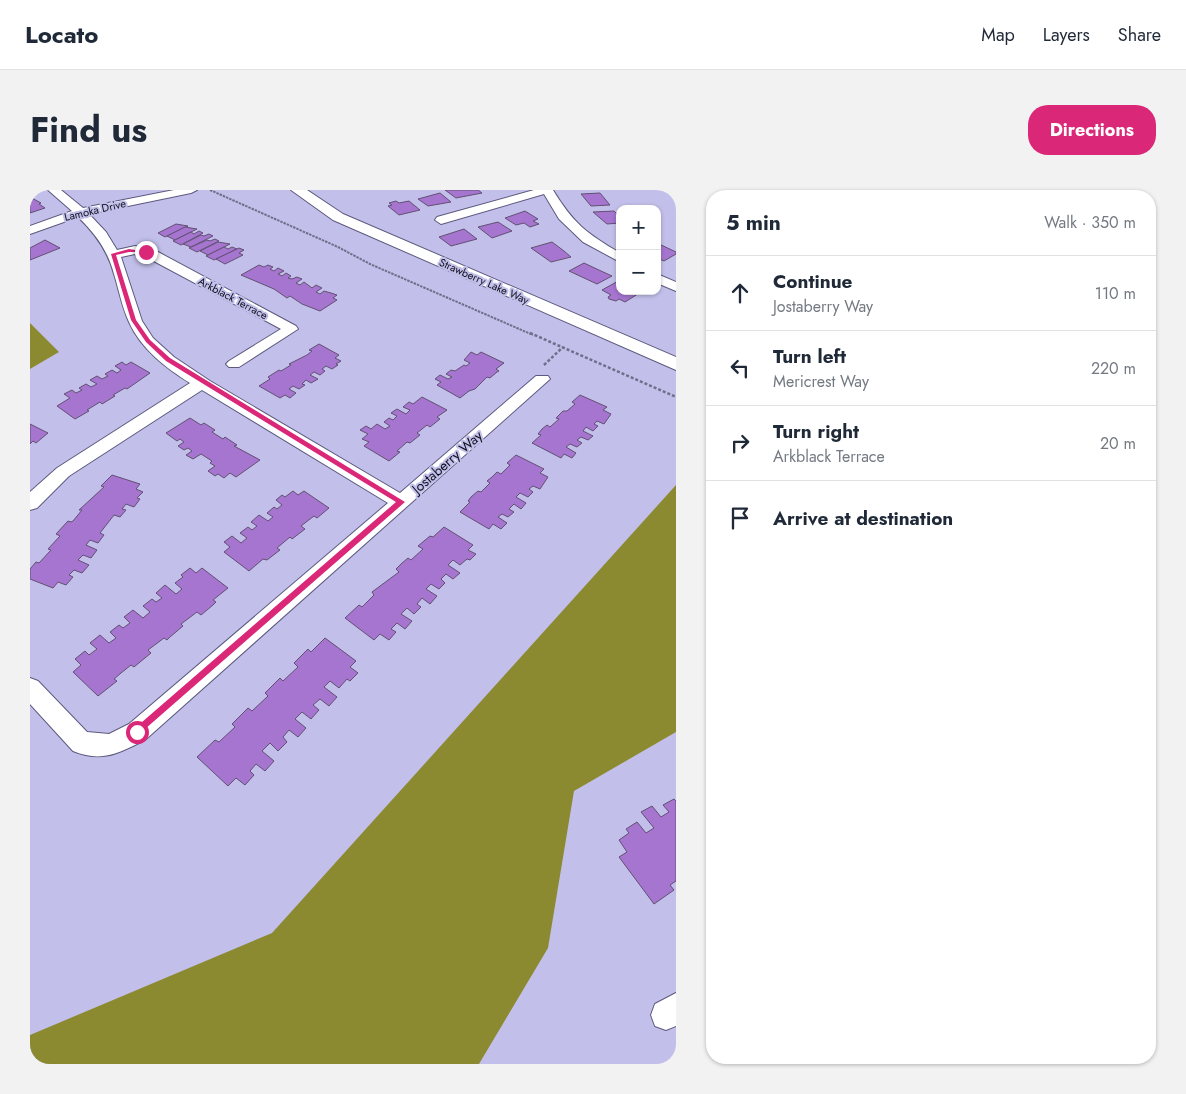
<!DOCTYPE html>
<meta charset="utf-8">
<style>
:root{--surface:#fff;--page:#f2f2f3;--text:#1f2937;--muted:#747a83;--line:#e0e1e3;--accent:#db2777}
body{margin:0;font-family:Jost,sans-serif;background:var(--page);color:var(--text)}
.controls{position:absolute;right:15px;top:15px;display:grid;overflow:hidden;border-radius:10px;box-shadow:0 1px 4px #0004}
.controls button{width:45px;height:45px;display:grid;place-items:center;padding:0;border:0;border-bottom:1px solid var(--line);background:var(--surface);color:var(--text);font:25px sans-serif}
.stop{position:absolute;width:15px;height:15px;margin:-11px;border:4px solid #db2777;border-radius:50%;background:#fff}
.stop.end{background:#db2777;border-color:#fff;box-shadow:0 1px 5px #0008}
.list{margin:0;padding:0;list-style:none}
h2{display:flex;justify-content:space-between;align-items:center;height:65px;margin:0;padding:0 20px;font-size:21px}
h2 small{font-size:16px;font-weight:400;color:var(--muted)}
.list li{display:grid;grid-template-columns:32px 1fr auto;gap:15px;align-items:center;box-sizing:border-box;height:75px;padding:0 20px;border-top:1px solid var(--line)}
.list b{display:block;font-size:19px;white-space:nowrap}
.list p{margin:0;font-size:16px;white-space:nowrap;color:var(--muted)}
.list em{font-size:16px;font-style:normal;color:var(--muted)}
.icon{flex:none;width:28px;height:28px;fill:none;stroke:currentColor;stroke-width:2;stroke-linecap:round;stroke-linejoin:round}
.map{position:relative;flex:none;width:646px;height:874px;overflow:hidden;border-radius:20px}
header{display:flex;align-items:center;gap:30px;box-sizing:border-box;height:70px;padding:0 25px;background:var(--surface);border-bottom:1px solid var(--line)}
header strong{font-size:24px}
nav{display:flex;gap:28px;margin-inline-start:auto;font-size:18px}
.intro{display:flex;align-items:center;justify-content:space-between;box-sizing:border-box;height:120px;padding:0 30px}
h1{margin:0;font-size:35px}
.button{padding:12px 22px;border-radius:20px;background:var(--accent);color:#fff;font-size:18px;font-weight:700}
main{display:flex;gap:30px;padding:0 30px}
aside{flex:1;background:var(--surface);border-radius:20px;box-shadow:0 1px 4px #0004}
.map>svg:first-child{display:block}
</style>
<header>
<strong>Locato</strong>
<nav><a>Map</a><a>Layers</a><a>Share</a></nav>
</header>
<div class="intro"><h1>Find us</h1><a class="button">Directions</a></div>
<main>
<div class="map">
<svg width="646" height="874" viewBox="0 0 646 874">
<rect width="100%" height="100%" fill="#c2c0ea"/>
<g fill="#8c8a30">
<path d="M 0,133 L 29,162 L 0,179 Z"/>
<path d="M 646,295 L 646,542 L 544,601 L 518,758 L 449,874 L 0,874 L 0,845 L 242,743 Z"/>
</g>
<g fill="#a575cf" stroke="#625072">
<path d="M 415,0 L 448,0 L 452,3 L 426,8 Z"/>
<path d="M 410,3 L 421,12 L 398,16 L 388,9 Z"/>
<path d="M 570,3 L 580,15 L 561,16 L 551,4 Z"/>
<path d="M 0,7 L 11,13 L 9,14 L 15,18 L 0,23 Z"/>
<path d="M 366,11 L 369,13 L 379,11 L 390,20 L 369,25 L 358,16 L 362,15 L 359,13 Z"/>
<path d="M 495,21 L 508,29 L 503,31 L 509,34 L 500,37 L 494,33 L 486,35 L 475,28 Z"/>
<path d="M 584,21 L 590,27 L 590,33 L 577,34 L 563,22 Z"/>
<path d="M 468,32 L 482,41 L 462,48 L 448,37 Z"/>
<path d="M 146,34 L 158,36 L 135,47 L 128,43 Z"/>
<path d="M 155,37 L 167,39 L 145,50 L 137,46 Z"/>
<path d="M 434,39 L 447,49 L 421,56 L 409,47 Z"/>
<path d="M 169,41 L 173,43 L 151,55 L 143,51 L 161,42 L 164,44 Z"/>
<path d="M 179,44 L 183,46 L 161,57 L 153,54 L 171,45 L 174,46 Z"/>
<path d="M 185,49 L 189,51 L 167,62 L 159,58 L 177,50 L 180,51 Z"/>
<path d="M 15,50 L 30,58 L 0,70 L 0,58 Z"/>
<path d="M 188,52 L 200,54 L 178,65 L 170,61 Z"/>
<path d="M 522,52 L 534,61 L 541,67 L 521,72 L 501,58 Z"/>
<path d="M 627,53 L 646,62 L 646,64 L 634,71 L 627,68 Z"/>
<path d="M 194,57 L 198,59 L 202,57 L 207,59 L 184,70 L 176,66 Z"/>
<path d="M 209,58 L 214,60 L 209,63 L 213,65 L 195,74 L 186,69 Z"/>
<path d="M 554,73 L 571,81 L 582,86 L 567,94 L 539,81 Z"/>
<path d="M 229,75 L 234,77 L 238,75 L 243,77 L 240,79 L 244,81 L 248,78 L 254,81 L 248,84 L 252,86 L 256,83 L 261,86 L 258,88 L 262,89 L 267,87 L 272,89 L 266,93 L 270,95 L 274,92 L 282,98 L 286,95 L 292,98 L 286,102 L 290,104 L 294,101 L 301,103 L 307,105 L 303,108 L 307,110 L 290,121 L 272,114 L 260,106 L 257,108 L 244,99 L 211,85 Z"/>
<path d="M 590,90 L 590,101 L 611,102 L 595,112 L 589,109 L 586,111 L 579,109 L 578,107 L 581,105 L 572,100 Z"/>
<path d="M 289,154 L 309,165 L 305,168 L 311,171 L 306,174 L 308,175 L 302,179 L 296,176 L 292,179 L 295,181 L 290,185 L 284,182 L 280,185 L 288,189 L 281,193 L 276,190 L 272,194 L 275,195 L 269,199 L 263,196 L 259,199 L 266,203 L 260,208 L 255,205 L 250,208 L 229,196 L 240,189 L 238,187 L 249,180 L 251,181 L 261,175 L 259,174 L 277,165 L 282,161 L 279,160 Z"/>
<path d="M 441,162 L 447,165 L 451,162 L 474,173 L 466,179 L 469,181 L 467,182 L 460,188 L 457,187 L 445,199 L 439,201 L 430,208 L 407,195 L 411,192 L 405,189 L 410,185 L 418,189 L 422,187 L 416,184 L 421,180 L 425,181 L 434,175 L 436,176 L 440,173 L 434,170 Z"/>
<path d="M 92,172 L 96,175 L 101,172 L 120,183 L 97,199 L 95,198 L 83,205 L 85,206 L 72,214 L 70,212 L 57,220 L 59,221 L 45,229 L 27,216 L 40,208 L 34,204 L 42,200 L 46,203 L 52,200 L 49,198 L 56,194 L 61,197 L 67,194 L 60,190 L 67,186 L 72,189 L 78,186 L 75,184 L 82,180 L 87,183 L 91,180 L 85,176 Z"/>
<path d="M 550,205 L 577,217 L 573,220 L 581,224 L 574,234 L 567,231 L 564,234 L 568,236 L 563,241 L 556,237 L 553,241 L 563,246 L 558,250 L 551,247 L 547,250 L 552,253 L 547,257 L 540,254 L 536,257 L 546,263 L 542,268 L 534,264 L 531,268 L 502,253 L 511,245 L 508,244 L 512,239 L 517,235 L 520,237 L 529,229 L 526,228 L 533,221 L 537,221 L 545,214 L 542,212 Z"/>
<path d="M 392,207 L 417,220 L 407,227 L 410,229 L 400,237 L 397,235 L 387,243 L 390,245 L 380,253 L 377,252 L 367,261 L 370,262 L 359,271 L 334,256 L 339,252 L 332,249 L 338,244 L 330,240 L 336,236 L 341,239 L 347,234 L 355,239 L 360,236 L 354,232 L 359,228 L 363,230 L 367,226 L 361,223 L 367,219 L 376,224 L 380,220 L 373,217 L 379,212 L 383,214 Z"/>
<path d="M 160,228 L 171,235 L 174,233 L 185,240 L 182,242 L 193,249 L 195,247 L 207,255 L 204,256 L 230,270 L 206,287 L 200,283 L 194,288 L 188,284 L 185,286 L 178,281 L 185,276 L 180,273 L 182,271 L 171,264 L 163,269 L 156,265 L 162,261 L 158,258 L 154,260 L 148,256 L 154,252 L 150,249 L 147,251 L 136,243 Z"/>
<path d="M 0,234 L 18,243 L 6,253 L 3,251 L 0,254 Z"/>
<path d="M 486,265 L 514,279 L 510,283 L 518,287 L 510,299 L 503,296 L 499,299 L 503,302 L 498,307 L 490,303 L 486,307 L 496,313 L 491,319 L 484,314 L 479,319 L 484,322 L 478,327 L 472,324 L 468,327 L 477,333 L 471,339 L 463,334 L 459,339 L 430,322 L 440,312 L 438,311 L 441,307 L 448,301 L 451,302 L 460,293 L 457,291 L 462,287 L 467,282 L 471,284 L 480,275 L 477,273 Z"/>
<path d="M 82,285 L 110,294 L 106,299 L 113,302 L 107,308 L 110,309 L 104,317 L 96,314 L 92,319 L 96,320 L 90,327 L 84,325 L 70,343 L 74,345 L 68,353 L 60,350 L 56,355 L 67,360 L 61,368 L 53,365 L 48,370 L 59,375 L 52,383 L 44,380 L 39,385 L 43,387 L 36,395 L 28,392 L 23,398 L 0,389 L 0,379 L 6,372 L 9,373 L 21,360 L 18,359 L 30,346 L 26,344 L 38,331 L 41,332 L 43,331 L 52,320 L 49,320 L 74,297 L 71,296 Z"/>
<path d="M 263,301 L 268,305 L 274,301 L 299,318 L 287,328 L 284,326 L 271,336 L 275,339 L 262,349 L 260,347 L 247,358 L 250,360 L 237,370 L 233,369 L 219,381 L 194,362 L 200,357 L 194,352 L 202,346 L 211,353 L 217,348 L 210,343 L 218,337 L 222,340 L 227,336 L 221,332 L 229,325 L 238,331 L 243,327 L 237,323 L 244,317 L 247,319 L 252,315 L 246,310 L 252,305 L 255,307 Z"/>
<path d="M 414,337 L 443,355 L 438,360 L 446,364 L 440,370 L 437,369 L 430,375 L 423,370 L 418,375 L 430,383 L 423,389 L 416,384 L 411,389 L 415,393 L 409,399 L 401,394 L 396,399 L 407,406 L 400,414 L 392,408 L 387,414 L 391,417 L 384,424 L 377,418 L 371,424 L 382,431 L 375,439 L 367,433 L 361,439 L 366,442 L 359,450 L 350,444 L 344,450 L 315,428 L 329,415 L 332,417 L 344,405 L 342,402 L 369,382 L 366,379 L 371,374 L 378,368 L 381,370 L 393,359 L 388,356 L 400,346 L 403,347 Z"/>
<path d="M 160,378 L 166,383 L 172,378 L 198,398 L 183,410 L 186,412 L 183,415 L 171,425 L 167,422 L 151,434 L 153,436 L 140,447 L 137,450 L 134,448 L 118,460 L 121,463 L 104,477 L 101,475 L 91,483 L 84,489 L 87,491 L 68,506 L 43,482 L 51,475 L 45,469 L 55,461 L 59,465 L 67,459 L 60,453 L 70,445 L 79,453 L 86,448 L 80,442 L 89,435 L 93,438 L 100,433 L 94,427 L 103,420 L 113,428 L 120,422 L 113,416 L 122,409 L 126,412 L 132,408 L 126,403 L 135,395 L 146,404 L 152,399 L 145,393 L 153,387 L 151,385 Z"/>
<path d="M 295,448 L 326,471 L 320,477 L 328,483 L 320,491 L 317,489 L 309,498 L 300,491 L 294,497 L 307,507 L 299,516 L 290,509 L 283,515 L 289,520 L 281,529 L 272,522 L 265,529 L 276,538 L 268,547 L 259,540 L 253,547 L 257,552 L 248,561 L 240,553 L 232,561 L 244,571 L 235,581 L 226,574 L 220,581 L 224,585 L 215,595 L 206,588 L 198,596 L 167,567 L 185,550 L 189,552 L 205,537 L 202,534 L 218,518 L 222,521 L 238,506 L 235,503 L 250,488 L 253,491 L 268,477 L 264,473 L 278,459 L 281,462 Z"/>
<path d="M 644,609 L 646,611 L 646,691 L 640,695 L 644,700 L 624,714 L 589,667 L 597,662 L 589,650 L 599,643 L 596,639 L 607,632 L 616,643 L 624,638 L 611,622 L 622,616 L 631,627 L 639,622 L 633,615 Z"/>
</g>
<g fill="none" stroke-linecap="round" stroke-linejoin="round">
<defs>
<g id="minor">
<path d="M 18,0 L 31,0 L 53,18 L 144,0 L 167,0 L 161,3 L 59,24 L 76,42 L 87,60 L 105,56 L 128,62 L 266,136 L 268,139 L 209,177 L 199,177 L 196,174 L 199,171 L 251,139 L 118,68 L 105,64 L 91,67 L 112,131 L 123,148 L 144,167 L 180,191 L 370,303 L 506,186 L 518,186 L 520,189 L 115,550 C 89,563 72,573 43,561 L 0,514 L 0,488 L 8,491 L 57,542 L 79,544 L 99,534 L 358,313 L 172,200 L 39,286 L 7,318 L 0,320 L 0,302 L 27,278 L 160,193 C 136,178 111,159 99,132 C 92,117 89,100 84,84 C 78,61 66,44 48,27 L 0,44 L 0,36 L 42,21 Z"/>
<path d="M 504,0 L 523,0 C 543,33 556,43 590,63 L 590,72 L 553,52 L 529,29 L 514,4 L 411,34 L 405,30 L 407,27 Z"/>
<path d="M 627,84 L 646,92 L 646,101 L 627,93 Z"/>
<path d="M 646,803 L 646,836 L 636,840 L 625,836 L 621,825 L 625,814 Z"/>
</g>
<path id="tertiary" d="M 261,0 L 277,0 L 313,24 L 646,167 L 646,180 L 303,30 Z"/>
</defs>
<use href="#minor" stroke="#5c597e" stroke-width="2"/>
<use href="#tertiary" stroke="#5c597e" stroke-width="2"/>
<path stroke="#706e8b" stroke-width="2" stroke-dasharray="2.5 1" stroke-linecap="butt" d="M 180,0 L 308,57 L 340,74 L 503,145"/>
<g stroke="#706e8b" stroke-width="2.5" stroke-dasharray="3 2" stroke-linecap="butt">
<path d="M 500,143 L 646,207"/>
<path d="M 514,175 L 533,157"/>
</g>
<use href="#minor" fill="#fff" fill-rule="evenodd"/>
<use href="#tertiary" fill="#fff" fill-rule="evenodd"/>
</g>
<path fill="#db2777" d="M 99,59 L 119,62 L 99,62 L 86,65 L 106,130 L 120,150 L 140,168 L 375,312 L 107,546 L 102,542 L 104,539 L 366,312 L 136,171 L 116,152 L 101,130 L 81,64 Z"/>
<g text-anchor="middle" stroke-width="4" stroke-linejoin="round" paint-order="stroke">
<g font-size="11" fill="#0f0e1c" stroke="#c2c0ea">
<text transform="translate(65 20) rotate(-13)" y="4">Lamoka Drive</text>
<text transform="translate(454 91) rotate(24)" y="4">Strawberry Lake Way</text>
<text transform="translate(203 108) rotate(28)" y="4">Arkblack Terrace</text>
</g>
<g font-size="14" fill="#0f0e1c" stroke="#c2c0ea">
<text transform="translate(417 272) rotate(-41)" y="5">Jostaberry Way</text>
</g>
</g>
</svg>
<div class="controls">
<button>+</button>
<button>−</button>
</div>
<div class="stop" style="left:107px;top:542px"></div>
<div class="stop end" style="left:116px;top:62px"></div>
</div>
<aside>
<h2>5 min<small>Walk · 350 m</small></h2>
<ul class="list">
<li><svg class="icon" aria-label="ahead" viewBox="0 0 24 24"><path d="M12 20V5M6 11l6-6 6 6"/></svg><div><b>Continue</b><p>Jostaberry Way</p></div><em>110 m</em></li>
<li><svg class="icon" aria-label="left" viewBox="0 0 24 24"><path d="M17 20v-9H6M10 6l-5 5 5 5"/></svg><div><b>Turn left</b><p>Mericrest Way</p></div><em>220 m</em></li>
<li><svg class="icon" aria-label="right" viewBox="0 0 24 24"><path d="M7 20v-9h11M14 6l5 5-5 5"/></svg><div><b>Turn right</b><p>Arkblack Terrace</p></div><em>20 m</em></li>
<li><svg class="icon" aria-label="arrive" viewBox="0 0 24 24"><path d="M6 21V4h12l-3 4 3 4H6"/></svg><div><b>Arrive at destination</b></div></li>
</ul>
</aside>
</main>
